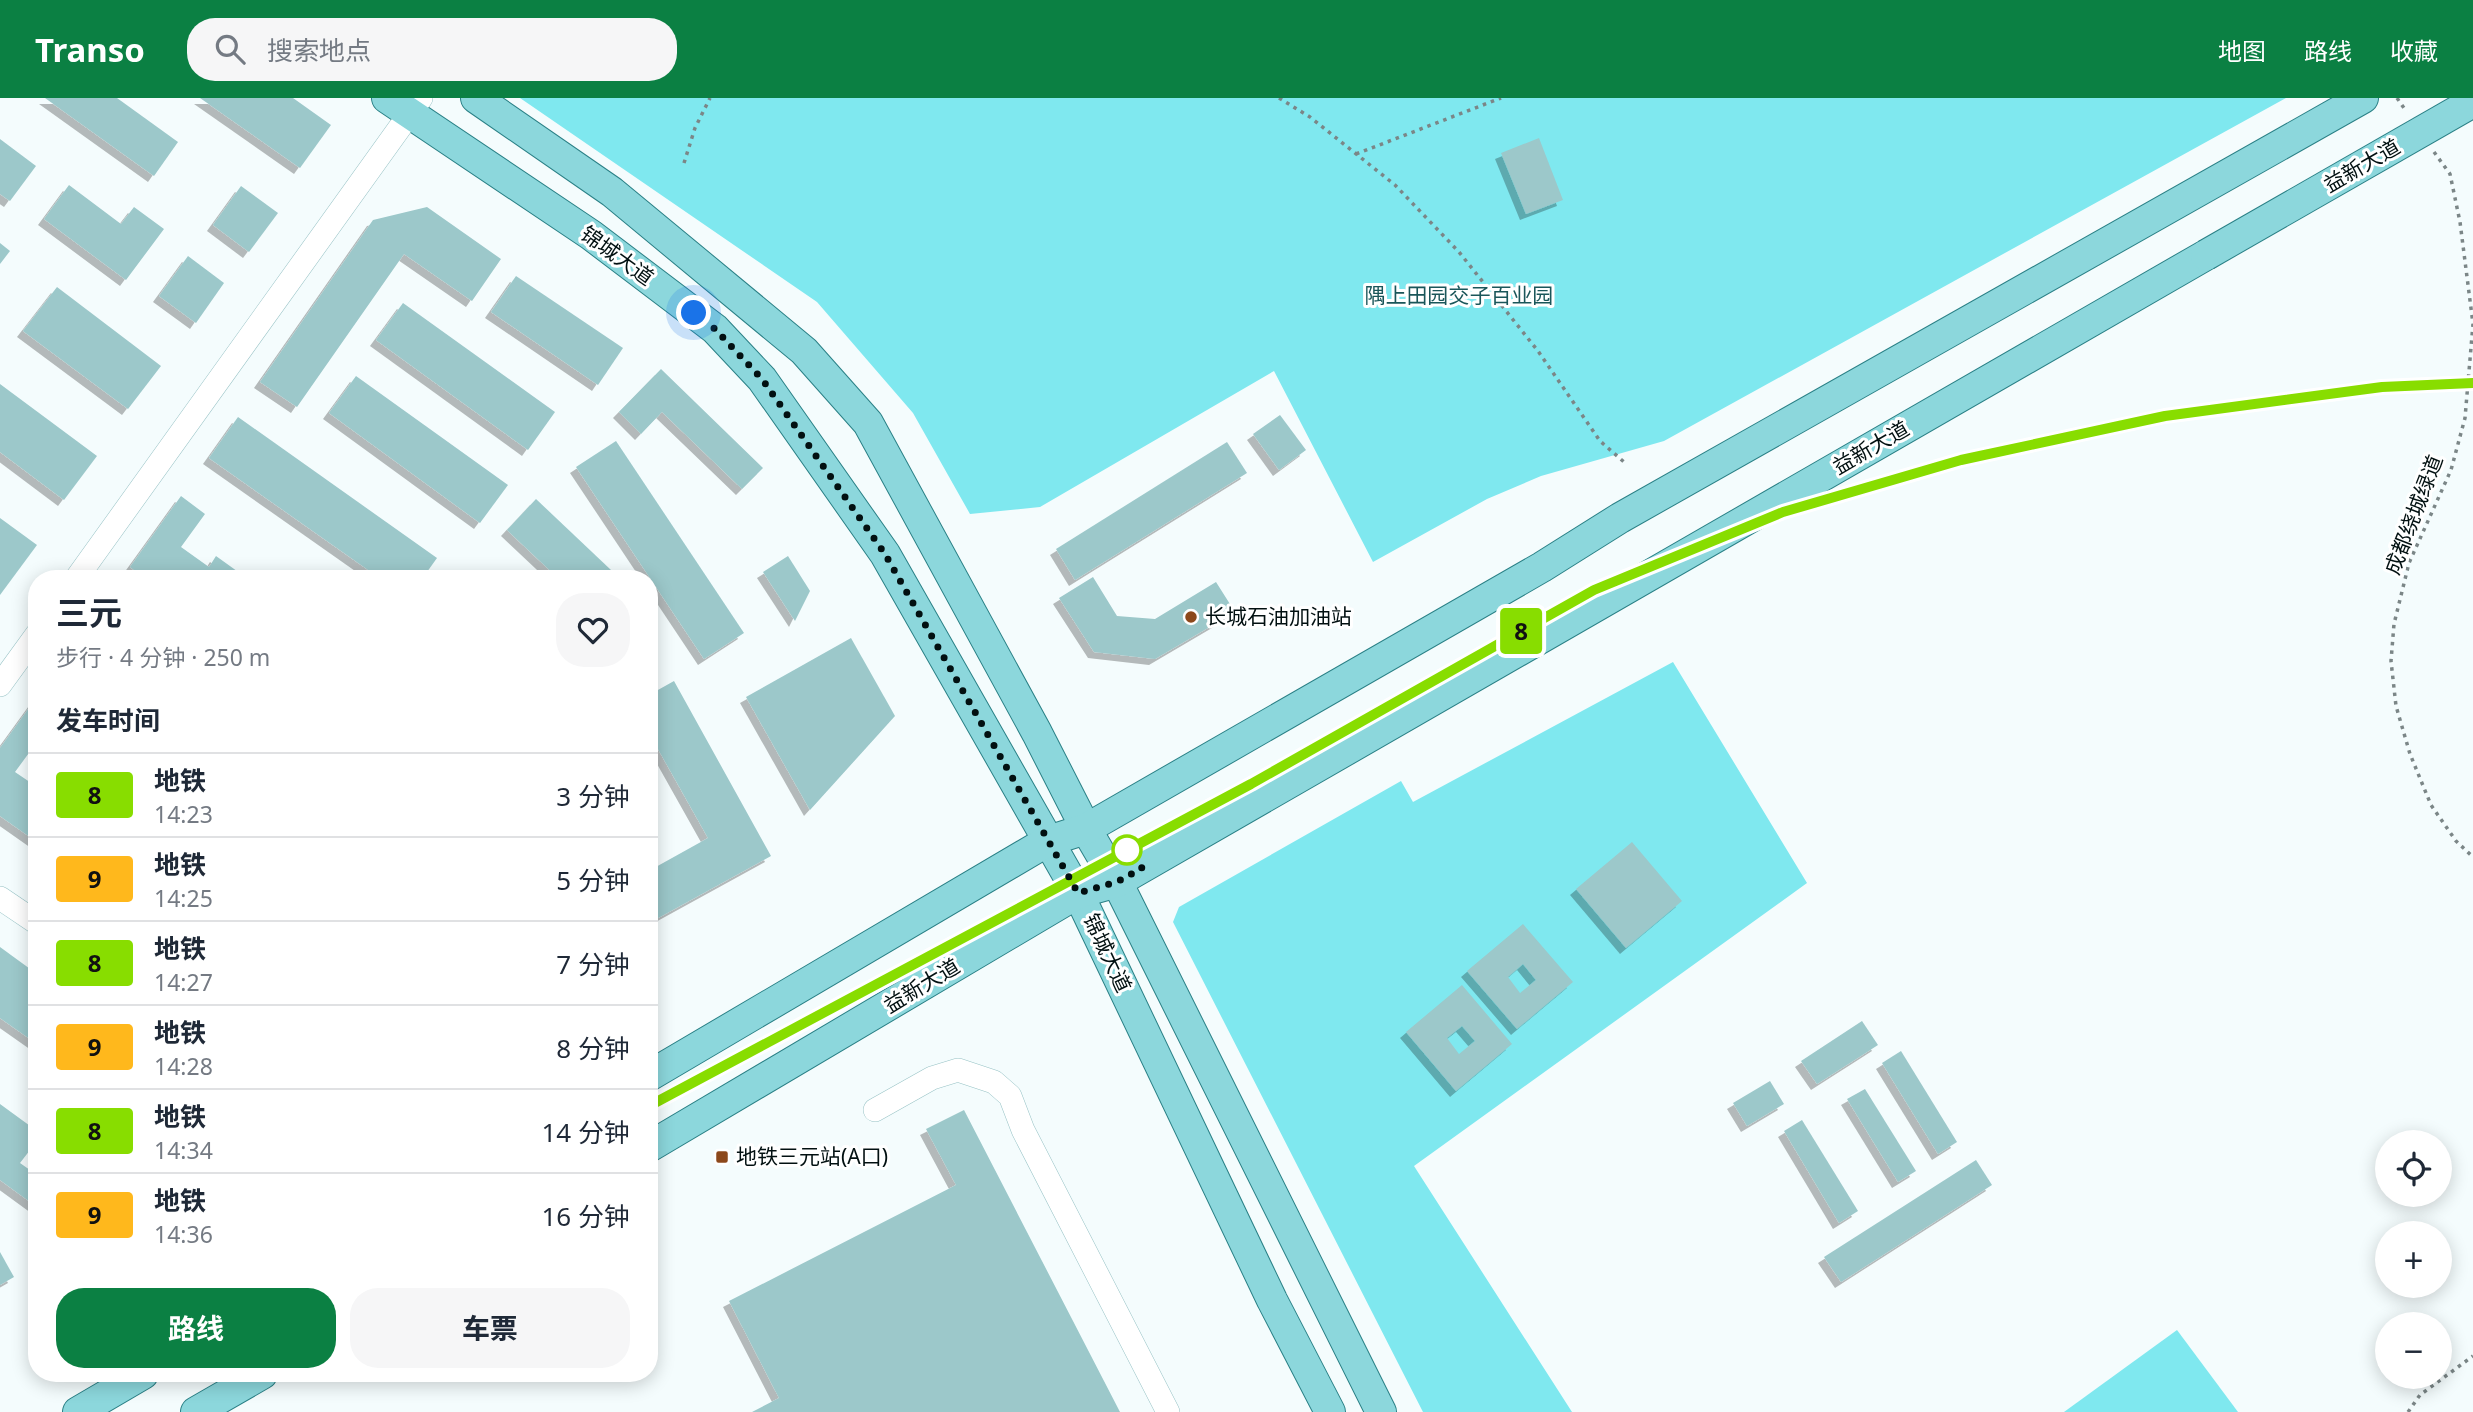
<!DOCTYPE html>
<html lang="zh">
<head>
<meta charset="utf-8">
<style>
  :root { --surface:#fff; --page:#f6f6f7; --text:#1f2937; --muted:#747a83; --line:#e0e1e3; --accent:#0b8043 }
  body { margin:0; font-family:"Noto Sans","Noto Sans SC",sans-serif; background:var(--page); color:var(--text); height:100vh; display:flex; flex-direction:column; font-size:26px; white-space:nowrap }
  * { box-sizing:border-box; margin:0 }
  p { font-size:23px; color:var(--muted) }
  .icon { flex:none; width:38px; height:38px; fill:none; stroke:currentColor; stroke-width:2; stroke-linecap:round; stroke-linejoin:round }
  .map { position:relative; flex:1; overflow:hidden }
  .side { position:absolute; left:28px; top:472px; width:630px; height:812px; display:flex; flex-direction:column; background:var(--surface); border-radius:28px; box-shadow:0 4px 18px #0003 }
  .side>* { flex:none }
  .badge { padding:0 14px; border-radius:5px; font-size:24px; line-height:46px }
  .fabs { position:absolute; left:2375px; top:1032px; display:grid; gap:14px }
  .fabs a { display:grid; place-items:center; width:77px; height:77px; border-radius:50%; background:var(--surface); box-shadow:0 4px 18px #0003; font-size:35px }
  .you { position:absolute; width:35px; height:35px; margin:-18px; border:5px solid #fff; border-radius:50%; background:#1a73e8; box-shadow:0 0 0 10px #1a73e833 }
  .map>.badge { position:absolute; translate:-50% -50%; box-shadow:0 0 0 4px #fff }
  h2 { padding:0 28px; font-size:26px; line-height:63px }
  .round { display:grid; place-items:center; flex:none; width:74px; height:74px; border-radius:28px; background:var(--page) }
  .headline { display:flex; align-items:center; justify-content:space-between; height:119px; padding:0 28px }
  h1 { font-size:33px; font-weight:700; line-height:52px }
  .button { display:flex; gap:14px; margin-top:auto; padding:14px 28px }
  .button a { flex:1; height:80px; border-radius:28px; background:var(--accent); color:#fff; font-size:28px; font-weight:700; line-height:80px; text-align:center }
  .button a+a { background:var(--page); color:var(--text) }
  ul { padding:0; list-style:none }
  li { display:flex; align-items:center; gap:21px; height:84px; padding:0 28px; border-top:2px solid var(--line) }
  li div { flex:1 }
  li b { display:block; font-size:26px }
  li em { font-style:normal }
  li .badge { min-width:77px; font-weight:700; text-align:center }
  header { display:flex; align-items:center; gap:42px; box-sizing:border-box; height:98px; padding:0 35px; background:var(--accent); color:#fff }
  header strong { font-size:33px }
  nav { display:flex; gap:38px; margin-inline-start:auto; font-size:24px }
  .search { width:490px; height:63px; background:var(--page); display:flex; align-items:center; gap:18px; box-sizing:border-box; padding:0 24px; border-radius:28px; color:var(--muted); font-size:26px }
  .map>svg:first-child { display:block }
  .green { fill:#7fe8ef }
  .building { fill:#9cc8ca; fill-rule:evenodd; filter:url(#shadow) }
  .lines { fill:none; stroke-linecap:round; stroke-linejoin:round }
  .minor-casing { stroke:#98c3c6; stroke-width:24 }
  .major-casing { stroke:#2a8086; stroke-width:32 }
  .path { stroke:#7b8687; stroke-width:3.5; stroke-dasharray:3.5 5; stroke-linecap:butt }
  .minor { stroke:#fff; stroke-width:23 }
  .major { stroke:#8cd7dc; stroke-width:30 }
  .major-bridge-casing { stroke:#2a8086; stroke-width:32; stroke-linecap:butt }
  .major-bridge { stroke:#8cd7dc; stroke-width:30 }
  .line-casing { stroke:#fff; stroke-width:16 }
  .line { stroke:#8d0; stroke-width:10 }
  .walk { stroke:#021011; stroke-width:7; stroke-dasharray:0 12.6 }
  .poi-dot { fill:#8c481b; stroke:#fff; stroke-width:2.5 }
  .stop-dot { fill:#fff; stroke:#8d0; stroke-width:3.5 }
  .labels { text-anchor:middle; stroke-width:6; stroke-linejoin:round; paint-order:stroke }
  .street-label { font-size:21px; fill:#021011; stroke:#fff }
  .park-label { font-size:21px; fill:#1a565a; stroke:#fff }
  .poi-label { font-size:21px; fill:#021011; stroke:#fff; text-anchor:start }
</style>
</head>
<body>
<header>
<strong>Transo</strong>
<div class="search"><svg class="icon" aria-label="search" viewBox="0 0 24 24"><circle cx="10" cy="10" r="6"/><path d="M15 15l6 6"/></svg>搜索地点</div>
<nav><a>地图</a><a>路线</a><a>收藏</a></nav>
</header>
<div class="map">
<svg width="2473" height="1314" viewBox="0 0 2473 1314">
  <defs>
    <filter id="shadow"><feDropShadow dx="-6" dy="6" stdDeviation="0" flood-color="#0004"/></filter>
  </defs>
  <rect width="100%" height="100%" fill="#f4fcfd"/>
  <g class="green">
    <polygon points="520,0 2286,0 1664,343 1541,378 1487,401 1373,464 1274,273 1040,409 970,416 913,315 817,204"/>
    <polygon points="1673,564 1807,785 1414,1068 1572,1314 1423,1314 1173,824 1179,809 1401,683 1413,704"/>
    <polygon points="2177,1232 2238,1314 2064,1314"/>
  </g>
  <g class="building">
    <polygon points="45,0 117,0 178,44 154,78"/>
    <polygon points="200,0 293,0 331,27 300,70"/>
    <polygon points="1539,40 1563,102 1526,116 1501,55"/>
    <polygon points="0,41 36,68 10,103 0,96"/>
    <polygon points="69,87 121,126 134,109 164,131 126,182 44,121"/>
    <polygon points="241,88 278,115 249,154 213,127"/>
    <polygon points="427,109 501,161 472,203 404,156 297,309 260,284 373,122"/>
    <polygon points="0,145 10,153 0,166"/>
    <polygon points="188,158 224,185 196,225 159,198"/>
    <polygon points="516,178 623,250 598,287 491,214"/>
    <polygon points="57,189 161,268 128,311 23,233"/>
    <polygon points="403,205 555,314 528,352 376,242"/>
    <polygon points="661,271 763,370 742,391 662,314 641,336 619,314"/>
    <polygon points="356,278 508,387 480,425 329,315"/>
    <polygon points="0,286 97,358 64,402 0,354"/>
    <polygon points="1280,317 1306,352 1279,372 1253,336"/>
    <polygon points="238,319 437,460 422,481 381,481 209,360"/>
    <polygon points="616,343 744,535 704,561 576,369"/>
    <polygon points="1227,344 1247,375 1075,482 1056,451"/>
    <polygon points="181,398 205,416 181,449 209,469 216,458 248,481 146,481 130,469"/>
    <polygon points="536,401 611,472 616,481 559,481 507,432"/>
    <polygon points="0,420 37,447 0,497"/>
    <polygon points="788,458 810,493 795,523 763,474"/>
    <polygon points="1093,479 1117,518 1155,521 1216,484 1235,514 1155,561 1094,554 1059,500"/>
    <polygon points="851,540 895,618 810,712 746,599"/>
    <polygon points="674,583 771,758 649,825 649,761 654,770 708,740 649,635 649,597"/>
    <polygon points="37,599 37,644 15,674 37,689 37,744 0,718 0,650"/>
    <polygon points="1632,744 1682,803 1626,850 1576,791"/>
    <path d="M 1523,826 L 1573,884 L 1517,931 L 1467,873 ZM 1523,866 L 1536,882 L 1520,895 L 1508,879 Z"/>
    <polygon points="0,849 37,876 37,946 0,920"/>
    <path d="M 1462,887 L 1512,946 L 1456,993 L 1406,934 ZM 1462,928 L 1475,943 L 1459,956 L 1447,940 Z"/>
    <polygon points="1862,923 1878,947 1817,986 1801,963"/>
    <polygon points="1901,953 1957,1044 1938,1056 1882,965"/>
    <polygon points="1770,983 1784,1006 1747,1028 1733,1005"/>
    <polygon points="1865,991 1916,1073 1898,1084 1847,1001"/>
    <polygon points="0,1006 37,1033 37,1043 20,1065 37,1077 37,1109 0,1082"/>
    <polygon points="964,1012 1120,1314 752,1314 779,1300 729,1203 956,1087 926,1031"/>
    <polygon points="1802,1022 1858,1113 1839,1125 1784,1033"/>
    <polygon points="1976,1062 1992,1087 1841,1184 1824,1159"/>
    <polygon points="0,1154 14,1179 0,1187"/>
  </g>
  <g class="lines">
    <defs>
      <g id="minor">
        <polyline points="76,481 421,0"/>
        <polyline points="0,587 37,536"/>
        <polyline points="0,800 37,825"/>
        <polyline points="875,1012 932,980 958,972 994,984 1010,998 1023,1032 1168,1314"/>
      </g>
      <g id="major">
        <polyline points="387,0 591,137 715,231 762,281 885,456 1078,795 1272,1202 1330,1314"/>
        <polyline points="476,0 612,94 804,253 868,325 1037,635 1086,731 1117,784 1381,1314"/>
        <polyline points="649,978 1048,743 1086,731 1542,469 1620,420 2363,0"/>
        <polyline points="649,1049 1078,795 1117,784 2206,157"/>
        <polyline points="78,1314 143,1276"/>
        <polyline points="196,1314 262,1276"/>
      </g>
    </defs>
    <use href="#minor" class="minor-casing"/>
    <use href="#major" class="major-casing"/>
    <g class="path">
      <polyline points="1279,0 1310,19 1395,87 1459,154 1538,253 1600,343 1624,364"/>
      <polyline points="2397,0 2406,13"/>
      <polyline points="2434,54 2450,76 2460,124 2473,226 2465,320 2451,372 2409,465 2394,526 2391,563 2396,608 2410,656 2431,707 2456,743 2473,759"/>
      <polyline points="1356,56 1501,0"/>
      <polyline points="684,65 695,30 710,0"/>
      <polyline points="2408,1314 2420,1297 2473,1258"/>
    </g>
    <use href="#minor" class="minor"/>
    <use href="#major" class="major"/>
    <defs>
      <polyline id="major-bridge" points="2206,157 2473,4"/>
    </defs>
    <use href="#major-bridge" class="major-bridge-casing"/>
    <use href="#major-bridge" class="major-bridge"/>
  </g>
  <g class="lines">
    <defs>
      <polyline id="line" points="649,1008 1251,686 1594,492 1783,414 1961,362 2165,318 2382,289 2473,285"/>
    </defs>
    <use href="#line" class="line-casing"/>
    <use href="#line" class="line"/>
    <polyline class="walk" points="694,215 715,231 762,281 885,456 1078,795 1117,784 1142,770 1127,752"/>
  </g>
  <g class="poi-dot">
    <circle cx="1191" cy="519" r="7"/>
    <rect x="715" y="1052" width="14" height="14" rx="3.5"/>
  </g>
  <circle class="stop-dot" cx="1127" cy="752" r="14"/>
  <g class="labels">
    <g class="street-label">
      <text transform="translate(2362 68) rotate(-30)" y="7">益新大道</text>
      <text transform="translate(617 158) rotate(36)" y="7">锦城大道</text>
      <text transform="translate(1871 350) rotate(-30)" y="7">益新大道</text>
      <text transform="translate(2414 417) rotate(-69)" y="7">成都绕城绿道</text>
      <text transform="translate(1107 855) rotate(65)" y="7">锦城大道</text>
      <text transform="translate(922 888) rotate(-31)" y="7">益新大道</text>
    </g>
    <g class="park-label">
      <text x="1459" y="205">隅上田园交子百业园</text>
    </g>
    <g class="poi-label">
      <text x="1205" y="526">长城石油加油站</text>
      <text x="736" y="1066">地铁三元站(A口)</text>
    </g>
  </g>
</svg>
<div class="fabs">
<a><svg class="icon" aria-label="locate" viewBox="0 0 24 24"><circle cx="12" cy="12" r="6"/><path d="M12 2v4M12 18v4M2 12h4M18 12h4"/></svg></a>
<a>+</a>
<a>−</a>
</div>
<div class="you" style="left:694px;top:215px"></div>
<b class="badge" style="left:1521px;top:533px;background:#8d0;color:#111">8</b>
<section class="side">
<div class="headline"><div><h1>三元</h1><p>步行 · 4 分钟 · 250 m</p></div><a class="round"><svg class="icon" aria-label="heart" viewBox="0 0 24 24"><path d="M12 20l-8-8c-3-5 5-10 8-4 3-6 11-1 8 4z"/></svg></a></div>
<h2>发车时间</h2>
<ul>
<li><span class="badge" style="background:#8d0;color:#111">8</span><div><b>地铁</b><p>14:23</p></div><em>3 分钟</em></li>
<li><span class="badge" style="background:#ffb81c;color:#111">9</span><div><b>地铁</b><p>14:25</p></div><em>5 分钟</em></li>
<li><span class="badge" style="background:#8d0;color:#111">8</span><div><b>地铁</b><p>14:27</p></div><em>7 分钟</em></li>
<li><span class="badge" style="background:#ffb81c;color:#111">9</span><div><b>地铁</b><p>14:28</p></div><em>8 分钟</em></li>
<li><span class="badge" style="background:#8d0;color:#111">8</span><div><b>地铁</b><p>14:34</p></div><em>14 分钟</em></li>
<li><span class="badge" style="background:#ffb81c;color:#111">9</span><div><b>地铁</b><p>14:36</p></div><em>16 分钟</em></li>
</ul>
<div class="button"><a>路线</a><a>车票</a></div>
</section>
</div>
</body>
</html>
